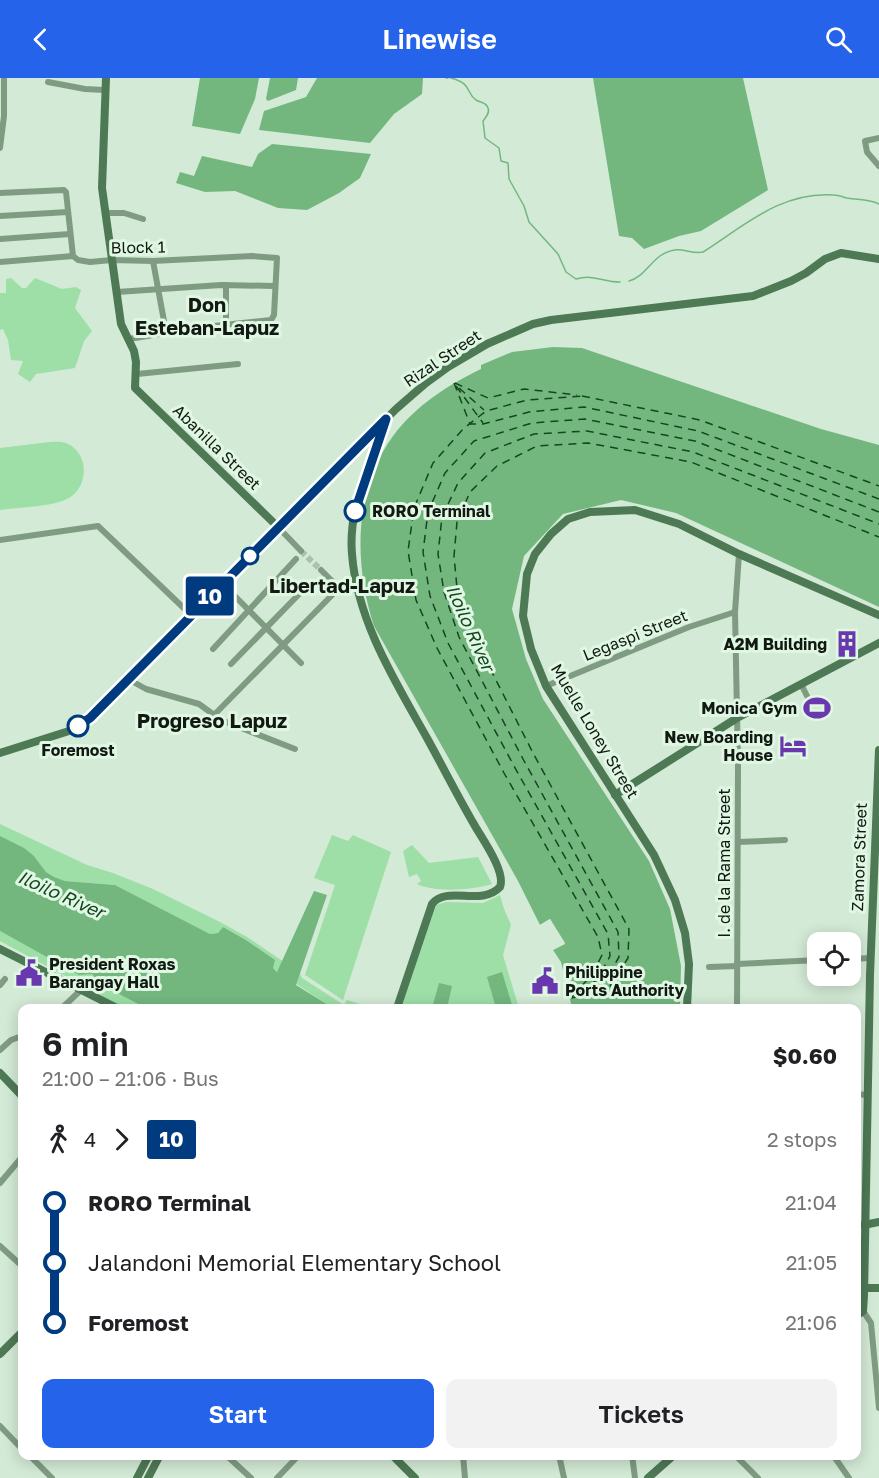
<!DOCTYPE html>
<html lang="en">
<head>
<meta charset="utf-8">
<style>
  :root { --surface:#fff; --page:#f2f2f2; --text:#202124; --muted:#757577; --accent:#2563eb }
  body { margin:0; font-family:"Golos Text",sans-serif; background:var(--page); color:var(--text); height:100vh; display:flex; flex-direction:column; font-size:22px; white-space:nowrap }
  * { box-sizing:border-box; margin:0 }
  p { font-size:20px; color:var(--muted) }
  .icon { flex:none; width:33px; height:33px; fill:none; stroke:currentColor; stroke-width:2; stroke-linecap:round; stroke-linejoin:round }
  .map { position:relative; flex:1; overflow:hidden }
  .side { position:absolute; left:18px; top:926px; width:843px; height:456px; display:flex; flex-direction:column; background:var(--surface); border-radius:12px; box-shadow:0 3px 15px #0003 }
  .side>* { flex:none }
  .badge { padding:0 12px; border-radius:4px; font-size:21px; line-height:39px }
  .buttons { position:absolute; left:807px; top:854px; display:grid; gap:12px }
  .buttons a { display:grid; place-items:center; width:54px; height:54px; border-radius:12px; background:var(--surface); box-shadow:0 3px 15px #0003; font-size:30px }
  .map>.badge { position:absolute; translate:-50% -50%; box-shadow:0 0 0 3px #fff }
  .legs { display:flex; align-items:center; gap:9px; height:66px; padding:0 24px; font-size:20px }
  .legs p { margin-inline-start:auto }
  .headline { display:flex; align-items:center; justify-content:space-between; height:102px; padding:0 24px }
  h1 { font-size:33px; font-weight:600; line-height:45px }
  .primary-button { display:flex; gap:12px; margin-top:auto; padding:12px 24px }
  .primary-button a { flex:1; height:69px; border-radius:12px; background:var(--accent); color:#fff; font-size:24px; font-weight:600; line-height:69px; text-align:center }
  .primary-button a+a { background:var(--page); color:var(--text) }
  ul { padding:0 24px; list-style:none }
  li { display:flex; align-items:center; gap:21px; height:60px; font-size:22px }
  li i { display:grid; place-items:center; width:9px; height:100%; margin:0 8px; background:currentColor }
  li i::after { content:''; width:15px; height:15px; margin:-8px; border:4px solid; border-radius:50%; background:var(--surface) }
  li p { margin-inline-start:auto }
  li:first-child i { background:linear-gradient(#0000 50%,currentColor 0) }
  li:last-child i { background:linear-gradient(currentColor 50%,#0000 0) }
  header { display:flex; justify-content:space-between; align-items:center; height:78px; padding:0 24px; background:var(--accent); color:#fff; font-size:27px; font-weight:600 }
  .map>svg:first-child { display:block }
  .green { fill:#9ddfa7 }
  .water { fill:#73b77f }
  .pier { fill:#d3ead6 }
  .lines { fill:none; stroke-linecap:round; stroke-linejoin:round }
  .stream { stroke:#73b77f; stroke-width:1.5 }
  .ferry { stroke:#144620; stroke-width:1.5; stroke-dasharray:8 6; stroke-linecap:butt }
  .street-tunnel { stroke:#acc0af; stroke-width:6; stroke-dasharray:6 3; stroke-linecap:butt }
  .street { stroke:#7f9c83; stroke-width:6 }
  .secondary { stroke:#4e7955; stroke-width:8 }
  .line-1-casing { stroke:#fff; stroke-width:14 }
  .line-1 { stroke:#003b80; stroke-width:9 }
  .stop-1-dot { fill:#fff; stroke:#003b80; stroke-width:3 }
  .labels { text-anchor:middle; stroke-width:6; stroke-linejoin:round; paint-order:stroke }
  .street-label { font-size:16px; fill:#111912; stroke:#e0f8e3 }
  .stop-label { font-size:16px; font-weight:bold; fill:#111912; stroke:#e0f8e3; text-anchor:start }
  .poi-label { font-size:16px; font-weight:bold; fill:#111912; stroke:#e0f8e3; text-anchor:end }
  .water-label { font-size:18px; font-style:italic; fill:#144620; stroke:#e0f8e3 }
  .quarter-label { font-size:20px; font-weight:bold; fill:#111912; stroke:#e0f8e3 }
</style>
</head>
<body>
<header><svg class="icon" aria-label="back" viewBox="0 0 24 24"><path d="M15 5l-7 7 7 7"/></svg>Linewise<svg class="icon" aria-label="search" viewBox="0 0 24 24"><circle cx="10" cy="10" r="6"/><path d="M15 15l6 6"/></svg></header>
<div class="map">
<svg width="879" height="1400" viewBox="0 0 879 1400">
  <rect width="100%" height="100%" fill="#d3ead6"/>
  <g class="green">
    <polygon points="11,200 22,210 26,210 35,200 62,211 76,209 81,212 75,230 92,253 84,263 75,290 36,296 30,304 18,296 23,283 11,282 8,262 3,251 0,252 0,215 6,215 6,201"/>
    <path d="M 50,364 C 56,364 62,363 68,366 C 89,376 89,408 69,420 C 53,429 19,429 0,432 L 0,370 Z"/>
    <polygon points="0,746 87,787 113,795 153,811 220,844 247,859 299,894 302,900 344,927 347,922 373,930 333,930 272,890 274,882 246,862 223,849 218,855 210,856 115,807 65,803 53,799 46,794 34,778 0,774"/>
    <polygon points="332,757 348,763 353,757 391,774 343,922 305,897 335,807 314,800"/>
    <path d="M 412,767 L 429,785 L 478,779 L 492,806 C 473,812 435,815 417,806 L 421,803 L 417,796 L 409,799 L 403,773 Z"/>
    <polygon points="500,817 504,831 511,847 503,877 519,930 401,930 436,827 446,824 483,825"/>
    <polygon points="0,853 79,897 92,896 99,902 148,930 124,930 0,863"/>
  </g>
  <g class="water">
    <polygon points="200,0 259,0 255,21 240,56 192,48"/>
    <polygon points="270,0 298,0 296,12 268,23 266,21"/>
    <polygon points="317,0 423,0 422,16 394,36 370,65 259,52 264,33 306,19"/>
    <polygon points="593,0 743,0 768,112 701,153 679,158 644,171 632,160 619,158"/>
    <polygon points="272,66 371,76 360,100 339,115 307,132 278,130 235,113 205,114 176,105 180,94 194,98 202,78 252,89 258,76"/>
    <path d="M 553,269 L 582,270 L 821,351 L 879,367 L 879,529 L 676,435 L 621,422 L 563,436 L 524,478 L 512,531 L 526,581 L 543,621 L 649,783 L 670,831 L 681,888 L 680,930 L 572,930 L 561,884 L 553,872 L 565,865 L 550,841 L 540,847 L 518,803 L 374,548 C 354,486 353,413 393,358 C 415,328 448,307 481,291 L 481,287 L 512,274 Z"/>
    <polygon points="0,758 24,770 34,778 46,794 54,799 65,803 115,807 210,856 218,855 223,849 246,862 275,882 273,890 277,894 314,813 327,817 296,907 333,930 146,930 100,906 92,896 79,897 0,853"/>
    <polygon points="502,894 513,930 496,930 487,899"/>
    <polygon points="439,905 452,908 447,930 432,930"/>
  </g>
  <polygon class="pier" points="550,841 565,866 553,872 552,869 561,864 549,845 541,850 540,847"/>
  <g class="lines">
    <g class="stream">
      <polyline points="446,0 448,0"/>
      <path d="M 451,0 C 473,6 465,14 476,22 C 481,25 486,24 488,30 C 490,35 486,39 483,43 L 485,60 L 499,70 L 501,83 L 508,85 L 509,101 L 524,128 L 529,144 L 558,176 L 566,194 L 576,201 C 594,196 602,204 620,204"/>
      <path d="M 629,203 C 642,200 649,186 660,178 C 678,165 689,177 703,174 C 744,148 781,113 834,117 C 838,117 843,119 847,120 C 859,122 868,121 879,126"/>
    </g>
    <g class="ferry">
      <polyline points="454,305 470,346 483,346 529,334 584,329 698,353 879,421"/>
      <polyline points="455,305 488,320 524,311 577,317"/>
      <polyline points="456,308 483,345"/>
      <polyline points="459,310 484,332"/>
      <polyline points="582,318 700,342 879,408"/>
      <polyline points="573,917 592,897 602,877 598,859 504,695 437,570 416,522 408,473 414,430 433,385 463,351 486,333 527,322 583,318"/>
      <polyline points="575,918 602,908 619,879 618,854 523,681 459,559 444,514 438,476 442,439 458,405 485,375 534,356 587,353 693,374 879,446"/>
      <polyline points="570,920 597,902 610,878 608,856 514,688 448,565 430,518 423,474 428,434 445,395 474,363 532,345 585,341 695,363 879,434"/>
      <polyline points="571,920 607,913 628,880 629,851 533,675 471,553 457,510 454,478 457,444 470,414 497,388 537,368 588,365 691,384 879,459"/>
    </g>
    <polyline class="street-tunnel" points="301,473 321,492"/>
    <g class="street">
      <polyline points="48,4 85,11 104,12"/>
      <polyline points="879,60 865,63 867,74 879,88"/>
      <polyline points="0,70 4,38 4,0"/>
      <polyline points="0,115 64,112 66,114 73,178"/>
      <polyline points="105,135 124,135 143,141"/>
      <polyline points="0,138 68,134"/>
      <polyline points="0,161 70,156"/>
      <polyline points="153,183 166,254"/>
      <polyline points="0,184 73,178 78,182 90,184 112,182 153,183 252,178 277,180 274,237 271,242 195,250 129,261"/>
      <polyline points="117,214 221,207 274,208"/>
      <polyline points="226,247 226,207"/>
      <polyline points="137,296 238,286"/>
      <polyline points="278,449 301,473"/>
      <polyline points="0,462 98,448 191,537"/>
      <polyline points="223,506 301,585"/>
      <polyline points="213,571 296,481"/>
      <polyline points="231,586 304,511"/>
      <polyline points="128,601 146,611 199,626 221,642 295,671"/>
      <polyline points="801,606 807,618"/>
      <polyline points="546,608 689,549 735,534"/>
      <polyline points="214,637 339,510 321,492"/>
      <polyline points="738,764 785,762"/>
      <polyline points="850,881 871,880"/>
      <polyline points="737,886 818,882"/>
      <polyline points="709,889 737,888"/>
      <polyline points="0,907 5,901"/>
      <polyline points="62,930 81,912"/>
      <polyline points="737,930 738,686 735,534 739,476"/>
      <polyline points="0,972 11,962 22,958"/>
      <polyline points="856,1016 867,1017"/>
      <polyline points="0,1105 22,1079"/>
      <polyline points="0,1168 22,1188"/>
      <polyline points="863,1233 871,1245 879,1330"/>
      <polyline points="0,1348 22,1371"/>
      <polyline points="29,1377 52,1400"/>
      <polyline points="226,1377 251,1400"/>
      <polyline points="463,1377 465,1400"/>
      <polyline points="559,1377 564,1400"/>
      <polyline points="632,1377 635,1400"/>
      <polyline points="735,1377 758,1400"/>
      <polyline points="833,1377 849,1400"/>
      <polyline points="277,1400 299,1377"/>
    </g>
    <g class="secondary">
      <polyline points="106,0 102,110 121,246 134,273 136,284 135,310 278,449"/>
      <path d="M 384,344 C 369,386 348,431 352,476 C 357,543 395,603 427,660 C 443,689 458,719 475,748 C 483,762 506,794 500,809 C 481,829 447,807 432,826 L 397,930"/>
      <polyline points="0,675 69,653 90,640 396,331 426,305 448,289 487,266 533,246 551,242 753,218 791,203 806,195 825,181 841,175 879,181"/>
      <polyline points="615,717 737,640 879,565"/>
      <polyline points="0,871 117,930"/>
      <polyline points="687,930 689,886 685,855 675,822 654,777 546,608 531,571 523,538 527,496 535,476 551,456 568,441 590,434 635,432 679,446 739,476 879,537"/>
      <polyline points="0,995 22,1018"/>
      <polyline points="864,1147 879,1144"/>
      <polyline points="856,1210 879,1210"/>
      <polyline points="856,1238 863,1233 864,1218 870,897 879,672"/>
      <polyline points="0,1276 22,1254"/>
      <polyline points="392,1377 415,1400"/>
      <polyline points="137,1400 149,1377"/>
      <polyline points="148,1400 160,1377"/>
      <polyline points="648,1400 674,1377"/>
    </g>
  </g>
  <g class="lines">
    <defs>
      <polyline id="line-1" points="78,648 90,640 386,341 355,433"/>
    </defs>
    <use href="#line-1" class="line-1-casing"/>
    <use href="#line-1" class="line-1"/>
  </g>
  <defs>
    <symbol id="building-bare" viewBox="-9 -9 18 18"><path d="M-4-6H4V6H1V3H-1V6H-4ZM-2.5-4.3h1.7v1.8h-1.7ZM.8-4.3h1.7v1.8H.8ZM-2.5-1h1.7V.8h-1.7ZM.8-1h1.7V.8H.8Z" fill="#6937ae" stroke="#e0f8e3" stroke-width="2.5" paint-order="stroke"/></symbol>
    <symbol id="stadium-bare" viewBox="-9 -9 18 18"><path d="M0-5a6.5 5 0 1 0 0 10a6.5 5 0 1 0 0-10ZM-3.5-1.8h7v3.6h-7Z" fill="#6937ae" stroke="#e0f8e3" stroke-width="2.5" paint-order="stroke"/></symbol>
    <symbol id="hotel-bare" viewBox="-9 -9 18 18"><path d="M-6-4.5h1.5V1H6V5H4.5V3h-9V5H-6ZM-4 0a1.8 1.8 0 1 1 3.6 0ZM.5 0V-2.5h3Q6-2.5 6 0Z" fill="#6937ae" stroke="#e0f8e3" stroke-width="2.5" paint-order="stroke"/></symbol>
    <symbol id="civic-bare" viewBox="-9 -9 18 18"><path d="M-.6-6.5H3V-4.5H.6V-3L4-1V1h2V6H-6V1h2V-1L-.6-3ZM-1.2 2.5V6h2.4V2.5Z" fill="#6937ae" stroke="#e0f8e3" stroke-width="2.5" paint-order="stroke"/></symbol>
  </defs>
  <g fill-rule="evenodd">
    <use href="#building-bare" x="828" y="547" width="38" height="38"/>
    <use href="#stadium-bare" x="798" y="611" width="38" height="38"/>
    <use href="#hotel-bare" x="774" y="649" width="38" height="38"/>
    <use href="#civic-bare" x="10" y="876" width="38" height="38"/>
    <use href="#civic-bare" x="526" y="884" width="38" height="38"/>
  </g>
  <g class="stop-1-dot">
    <circle cx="355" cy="433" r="10"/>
    <circle cx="250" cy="478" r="8"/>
    <circle cx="78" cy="648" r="10"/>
  </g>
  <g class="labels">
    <g class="street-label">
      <text transform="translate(138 169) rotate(-1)" y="6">Block 1</text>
      <text transform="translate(442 280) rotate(-34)" y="6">Rizal Street</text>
      <text transform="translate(217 369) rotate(44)" y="6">Abanilla Street</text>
      <text transform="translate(635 557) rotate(-22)" y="6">Legaspi Street</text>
      <text transform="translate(595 653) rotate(59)" y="6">Muelle Loney Street</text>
      <text transform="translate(859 779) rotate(-88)" y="6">Zamora Street</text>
      <text transform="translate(724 785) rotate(-90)" y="6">I. de la Rama Street</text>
    </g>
    <g class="stop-label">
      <text x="372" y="439">RORO Terminal</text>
      <text x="78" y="678" text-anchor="middle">Foremost</text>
    </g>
    <g class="poi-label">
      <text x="827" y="572">A2M Building</text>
      <text x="797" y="636">Monica Gym</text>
      <text x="773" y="665">New Boarding<tspan x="773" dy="18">House</tspan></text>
      <text x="49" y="892" text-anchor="start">President Roxas<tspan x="49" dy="18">Barangay Hall</tspan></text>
      <text x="565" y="900" text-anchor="start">Philippine<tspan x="565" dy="18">Ports Authority</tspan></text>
    </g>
    <g class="water-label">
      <text transform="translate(470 550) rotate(66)" y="6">Iloilo River</text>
      <text transform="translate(61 817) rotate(24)" y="6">Iloilo River</text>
    </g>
    <g class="quarter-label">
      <text x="207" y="234">Don<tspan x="207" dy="23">Esteban-Lapuz</tspan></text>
      <text x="342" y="515">Libertad-Lapuz</text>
      <text x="212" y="650">Progreso Lapuz</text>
    </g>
  </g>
</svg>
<div class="buttons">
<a><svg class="icon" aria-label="locate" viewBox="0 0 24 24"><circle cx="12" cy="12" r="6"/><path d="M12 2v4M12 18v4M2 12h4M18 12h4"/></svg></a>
</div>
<b class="badge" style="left:210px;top:518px;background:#003b80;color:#fff">10</b>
<section class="side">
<div class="headline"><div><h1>6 min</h1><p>21:00 – 21:06 · Bus</p></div><b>$0.60</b></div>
<div class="legs"><svg class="icon" aria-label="walk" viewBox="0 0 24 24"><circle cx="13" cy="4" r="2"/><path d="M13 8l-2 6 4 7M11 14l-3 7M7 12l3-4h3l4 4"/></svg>4<svg class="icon" aria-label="forward" viewBox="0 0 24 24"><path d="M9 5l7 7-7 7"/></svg><b class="badge" style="background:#003b80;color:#fff">10</b><p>2 stops</p></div>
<ul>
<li><i style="color:#003b80"></i><b>RORO Terminal</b><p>21:04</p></li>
<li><i style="color:#003b80"></i><span>Jalandoni Memorial Elementary School</span><p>21:05</p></li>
<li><i style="color:#003b80"></i><b>Foremost</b><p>21:06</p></li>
</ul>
<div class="primary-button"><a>Start</a><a>Tickets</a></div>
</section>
</div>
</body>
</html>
